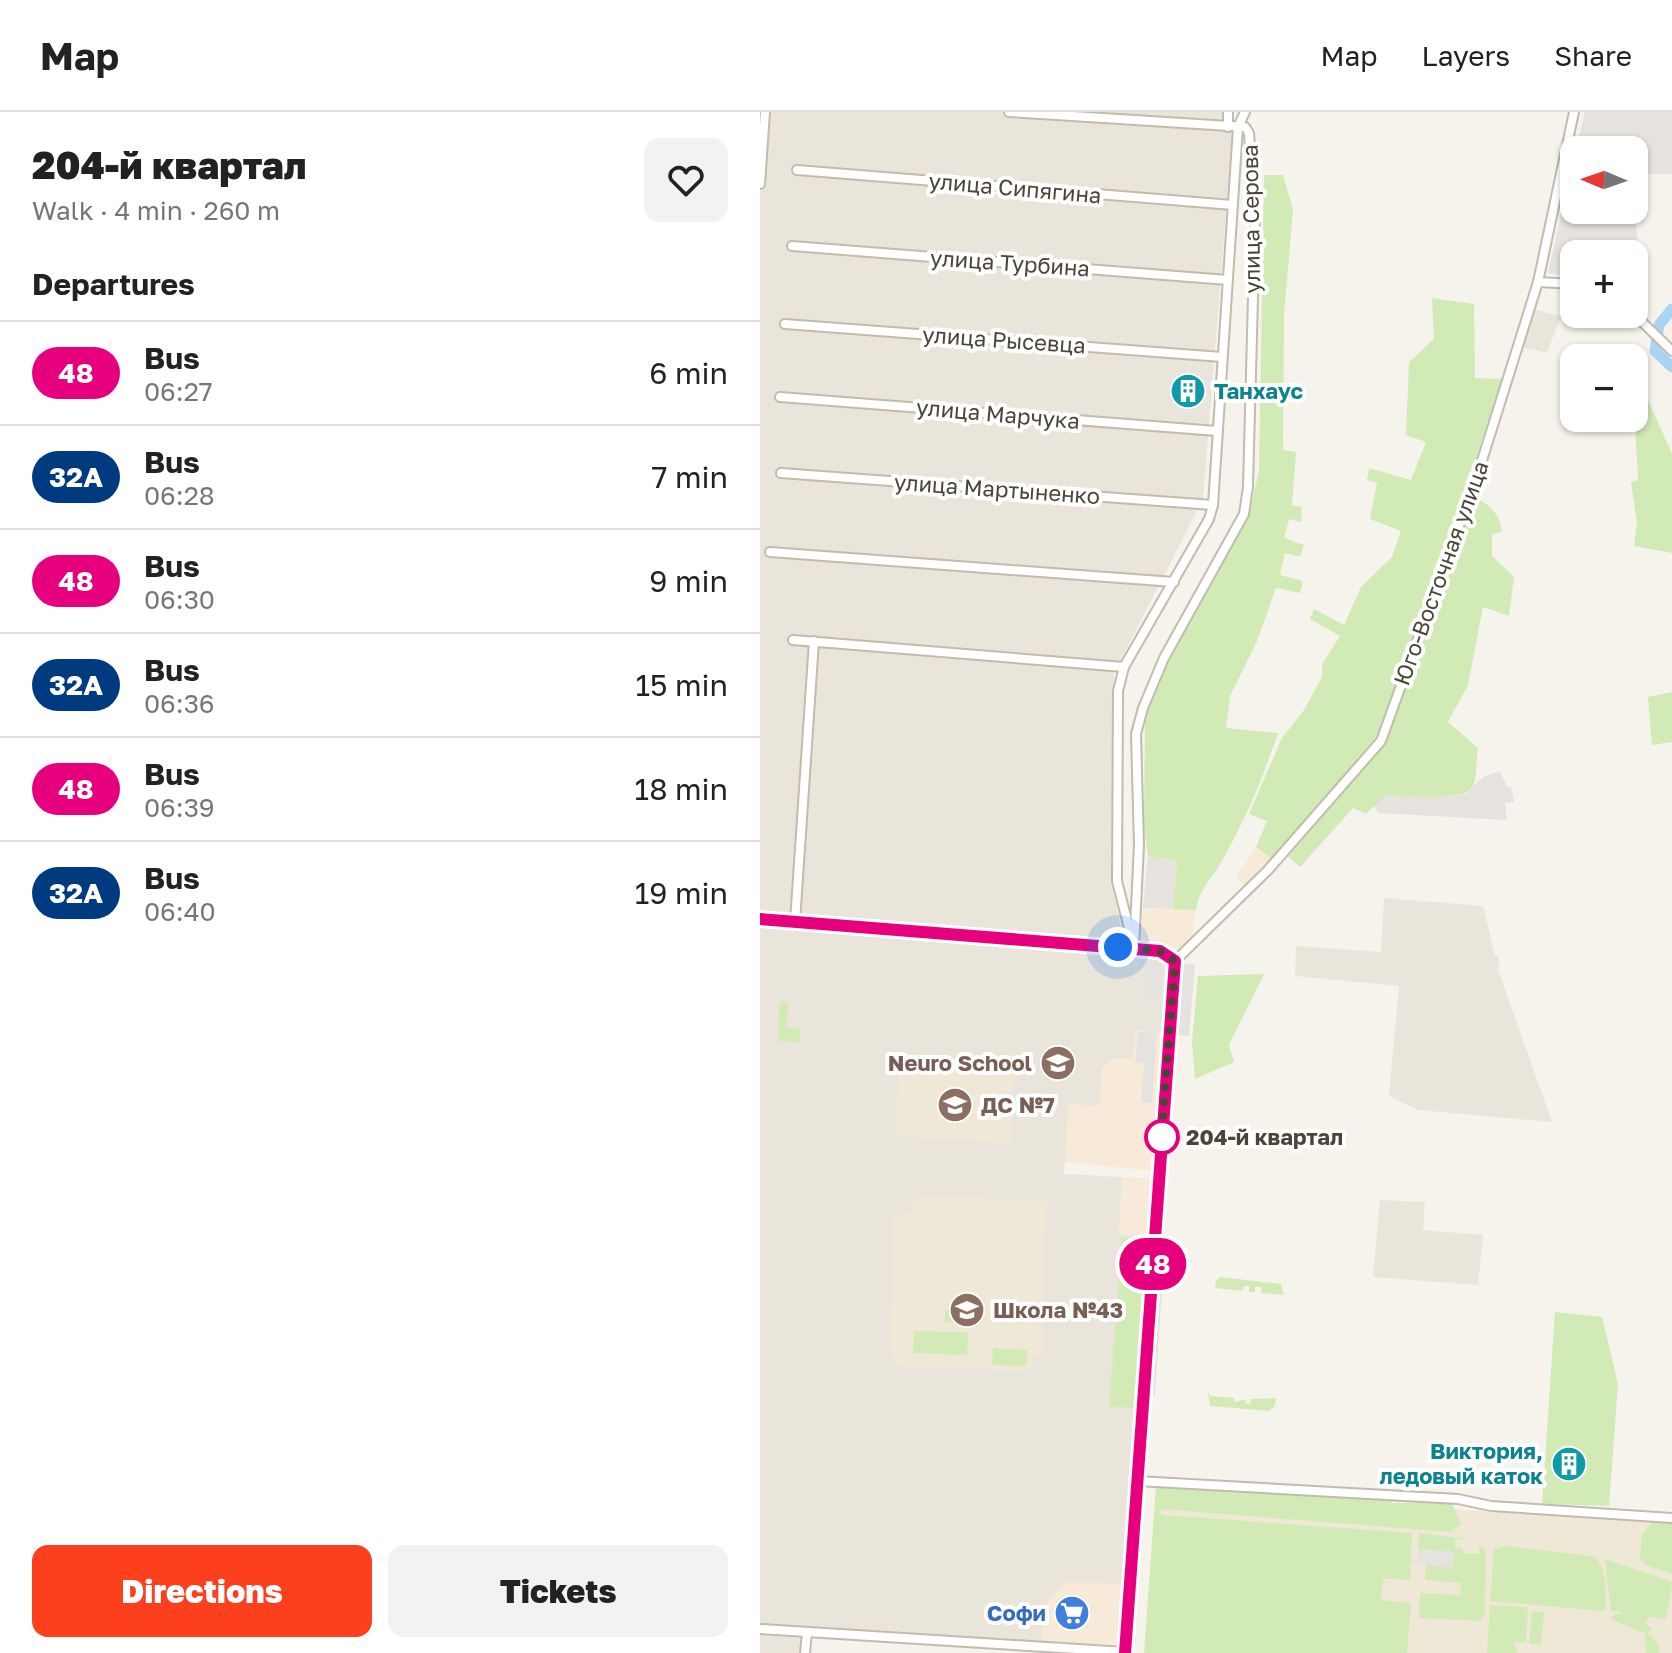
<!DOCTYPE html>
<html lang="en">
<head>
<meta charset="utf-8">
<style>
  :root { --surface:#fff; --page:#f2f2f2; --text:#222; --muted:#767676; --line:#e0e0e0; --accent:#fc3f1d }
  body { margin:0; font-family:"Golos Text",sans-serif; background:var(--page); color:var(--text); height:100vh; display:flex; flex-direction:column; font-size:30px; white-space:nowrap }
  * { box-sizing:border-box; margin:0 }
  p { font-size:26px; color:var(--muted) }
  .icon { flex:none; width:44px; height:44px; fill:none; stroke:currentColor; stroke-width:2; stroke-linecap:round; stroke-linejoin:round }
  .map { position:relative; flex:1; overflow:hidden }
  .sheet { display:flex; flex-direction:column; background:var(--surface); width:760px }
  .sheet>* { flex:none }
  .badge { padding:0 16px; border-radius:26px; font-size:28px; line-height:52px }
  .needle { width:52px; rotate:272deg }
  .fabs { position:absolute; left:800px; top:24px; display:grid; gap:16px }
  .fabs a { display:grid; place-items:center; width:88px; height:88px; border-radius:16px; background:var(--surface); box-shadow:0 2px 6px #0004; font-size:40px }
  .you { position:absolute; width:40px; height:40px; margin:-20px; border:6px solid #fff; border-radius:50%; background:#1a73e8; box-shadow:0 0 0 12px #1a73e833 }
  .map>.badge { position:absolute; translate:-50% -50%; box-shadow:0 0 0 4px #fff }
  h2 { padding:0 32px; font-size:30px; line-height:72px }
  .round { display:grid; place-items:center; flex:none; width:84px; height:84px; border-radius:16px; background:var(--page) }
  .head { display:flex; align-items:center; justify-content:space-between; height:136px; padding:0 32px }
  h1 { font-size:38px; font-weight:800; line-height:60px }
  .button { display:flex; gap:16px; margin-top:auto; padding:16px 32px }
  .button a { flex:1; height:92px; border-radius:16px; background:var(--accent); color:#fff; font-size:32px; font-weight:800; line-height:92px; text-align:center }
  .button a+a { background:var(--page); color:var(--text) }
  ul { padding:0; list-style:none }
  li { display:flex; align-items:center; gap:24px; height:104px; padding:0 32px; border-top:2px solid var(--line) }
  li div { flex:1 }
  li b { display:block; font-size:30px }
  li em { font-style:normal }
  li .badge { min-width:88px; font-weight:700; text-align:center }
  header { display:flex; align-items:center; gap:48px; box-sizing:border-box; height:112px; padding:0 40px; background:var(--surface); border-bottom:2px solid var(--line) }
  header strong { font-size:38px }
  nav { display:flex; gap:44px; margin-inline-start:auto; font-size:28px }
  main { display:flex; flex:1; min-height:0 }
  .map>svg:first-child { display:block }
  .residential { fill:#eae5da }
  .commercial { fill:#f7ead8 }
  .industrial { fill:#e6e2dd }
  .education { fill:#efe8d6 }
  .green { fill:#d2eab5 }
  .parking { fill:#e5e3e0 }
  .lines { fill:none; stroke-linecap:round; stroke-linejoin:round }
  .river { stroke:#a9d4f2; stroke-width:11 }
  .minor-casing { stroke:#c2bbae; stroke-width:12 }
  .minor { stroke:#fff; stroke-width:8 }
  .line-casing { stroke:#fff; stroke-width:18 }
  .line { stroke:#e6007e; stroke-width:12 }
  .walk { stroke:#4b4439; stroke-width:8; stroke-dasharray:0 14.4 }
  .stop-dot { fill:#fff; stroke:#e6007e; stroke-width:4 }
  .labels { text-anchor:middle; stroke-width:8; stroke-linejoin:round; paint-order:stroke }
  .street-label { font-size:22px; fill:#4b4439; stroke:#fff }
  .culture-label { font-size:22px; font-weight:bold; fill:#0d838f; stroke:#fff; text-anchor:start }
  .education-label { font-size:22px; font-weight:bold; fill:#785e54; stroke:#fff; text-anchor:start }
  .stop-label { font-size:22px; font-weight:bold; fill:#4b4439; stroke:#fff; text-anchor:start }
  .shop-label { font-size:22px; font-weight:bold; fill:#366cbe; stroke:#fff; text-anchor:end }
</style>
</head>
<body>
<header>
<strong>Map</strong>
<nav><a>Map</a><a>Layers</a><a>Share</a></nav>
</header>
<main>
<section class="sheet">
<div class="head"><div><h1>204-й квартал</h1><p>Walk · 4 min · 260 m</p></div><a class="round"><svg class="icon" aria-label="heart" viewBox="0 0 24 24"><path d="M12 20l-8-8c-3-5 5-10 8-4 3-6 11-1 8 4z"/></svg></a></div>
<h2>Departures</h2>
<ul>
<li><span class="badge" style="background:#e6007e;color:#fff">48</span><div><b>Bus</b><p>06:27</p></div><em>6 min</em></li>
<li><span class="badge" style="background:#003b80;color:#fff">32A</span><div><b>Bus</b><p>06:28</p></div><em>7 min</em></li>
<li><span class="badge" style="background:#e6007e;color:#fff">48</span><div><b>Bus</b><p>06:30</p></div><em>9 min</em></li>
<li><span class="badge" style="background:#003b80;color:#fff">32A</span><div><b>Bus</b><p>06:36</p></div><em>15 min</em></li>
<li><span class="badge" style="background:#e6007e;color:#fff">48</span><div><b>Bus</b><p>06:39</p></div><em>18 min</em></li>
<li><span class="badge" style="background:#003b80;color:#fff">32A</span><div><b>Bus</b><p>06:40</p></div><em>19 min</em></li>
</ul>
<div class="button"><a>Directions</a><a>Tickets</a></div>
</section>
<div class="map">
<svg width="912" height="1541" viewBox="0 0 912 1541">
  <rect width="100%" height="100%" fill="#f6f3ec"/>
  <g class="residential">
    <polygon points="0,0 474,0 443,387 354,561 352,771 364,831 0,802"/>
    <polygon points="775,198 801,204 787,241 762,235"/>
    <polygon points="624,786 723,794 735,844 738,844 740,854 737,855 792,1010 658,998 629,984 639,874 535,864 536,834 621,840"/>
    <polygon points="0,815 376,841 397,845 406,852 402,921 376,919 373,948 339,994 309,993 304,1062 362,1065 359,1122 389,1123 363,1472 305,1472 283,1494 282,1531 0,1514"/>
    <polygon points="620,1088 665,1090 663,1118 723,1123 718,1173 613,1165"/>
    <polygon points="0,1523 40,1526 40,1541 0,1541"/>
  </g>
  <g class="commercial">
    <polygon points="496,735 513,748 488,776 476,765"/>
    <polygon points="383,796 436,798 430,834 423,837 380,832"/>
    <polygon points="376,918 402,921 394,1059 305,1050 309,992 339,994 342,957 354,946 373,947"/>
    <polygon points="362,1065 393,1067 389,1123 359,1122"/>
    <polygon points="305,1471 363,1472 358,1536 282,1531 283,1494"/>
  </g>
  <g class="industrial">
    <polygon points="825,0 912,0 912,62 874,62 874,38 816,38"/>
    <polygon points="814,44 814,98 874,98 874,83 880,170 874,170 874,142 814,142 814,166 788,161"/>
    <polygon points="740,659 747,675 751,674 754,690 745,691 747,708 619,701 614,694 626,683 689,685 707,681 723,665"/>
    <polygon points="388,744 417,749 413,797 383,796"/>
  </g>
  <g class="education">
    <polygon points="140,948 246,954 254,963 249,1031 136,1023"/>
    <polygon points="156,1085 286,1089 281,1244 272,1244 272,1258 138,1254 130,1239 133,1106 151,1100"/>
    <polygon points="401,1379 912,1411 912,1541 393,1541"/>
  </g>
  <g class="green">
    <path d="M 504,63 L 523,63 L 533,98 L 524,203 L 523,338 L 536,340 L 532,393 L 542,395 L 541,410 L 529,407 L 524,426 L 544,433 L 540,445 L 525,441 L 520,463 L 543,469 L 540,481 L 516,476 L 497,529 L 470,584 L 466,616 L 518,621 C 503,666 483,713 459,754 C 448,772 440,776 436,798 L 413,797 L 417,749 L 388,744 L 384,715 L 385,604 L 406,553 L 490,399 L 499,359 Z"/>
    <polygon points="672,186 714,192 715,266 742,267 675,470 616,625 513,748 496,735 507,709 489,702 522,626 544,598 562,565 562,552 580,524 550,507 554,497 584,513 601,475 632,445 641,419 610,407 617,371 607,368 609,356 651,368 666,330 646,323 649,250 674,227"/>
    <polygon points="888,288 912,342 912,441 874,434 877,410 871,370 878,368 874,292"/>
    <path d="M 715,385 C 730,393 740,402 742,420 L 732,422 L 732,444 L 754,465 L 749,504 L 723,495 L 708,573 L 688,610 L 718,636 C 716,646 717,666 713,674 C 704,691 644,684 626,683 L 606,702 L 593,696 L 540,755 L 528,745 L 624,630 Z"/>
    <polygon points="912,580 912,630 892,633 888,585"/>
    <polygon points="504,862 469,933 474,950 435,967 432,930 438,864"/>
    <polygon points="20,889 28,890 27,916 40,917 40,930 18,929"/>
    <polygon points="362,1126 385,1128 373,1296 349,1294"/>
    <polygon points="461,1165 521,1172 524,1183 501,1181 501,1175 495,1175 495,1180 489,1180 489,1174 484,1174 483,1179 455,1176 456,1168"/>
    <polygon points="185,1198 223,1199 222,1211 185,1210"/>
    <polygon points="795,1200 842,1205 858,1272 849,1394 782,1392"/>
    <polygon points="154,1219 208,1220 207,1243 153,1241"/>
    <polygon points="233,1236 267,1238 266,1254 232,1253"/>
    <polygon points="448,1280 451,1284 474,1286 475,1290 486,1287 485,1291 490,1292 491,1287 516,1286 515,1294 509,1299 450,1294"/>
    <polygon points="396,1374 631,1386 632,1391 691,1390 701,1412 691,1420 401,1397 401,1403 652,1421 650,1468 623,1466 621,1488 651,1491 647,1541 384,1541"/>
    <polygon points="893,1410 912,1412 912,1462 886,1453 880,1446 882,1422"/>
    <polygon points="659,1421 708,1427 695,1427 695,1435 703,1436 703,1441 719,1442 719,1434 726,1438 725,1502 720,1509 659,1506 660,1481 700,1483 701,1471 665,1468 666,1453 693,1455 693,1440 658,1437"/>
    <path d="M 745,1434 L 833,1444 C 848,1454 845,1479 846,1496 L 844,1499 L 730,1489 L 734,1437 Z"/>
    <polygon points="845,1447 912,1470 906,1507 889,1505 885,1511 892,1517 887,1521 897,1530 900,1541 886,1541 885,1521 852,1508 852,1504 864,1500 851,1499"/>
    <polygon points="730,1493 768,1495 766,1530 754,1530 758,1541 727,1541"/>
    <polygon points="772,1499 784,1500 781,1533 769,1532"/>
  </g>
  <g class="parking">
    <polygon points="161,811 245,817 244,823 161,817"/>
    <polygon points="376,844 394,847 402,856 401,881 394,888 386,888 388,865 373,845"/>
    <polygon points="420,851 435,852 429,924 414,923"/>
    <polygon points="378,920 397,921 392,991 381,990 384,952 375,950"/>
    <polygon points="398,1176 402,1178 395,1283 389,1284"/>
    <polygon points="658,1437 694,1440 693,1455 651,1452 652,1447 658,1447"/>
  </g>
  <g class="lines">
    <polyline class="river" points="912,197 899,213 895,239 912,255"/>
    <defs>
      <g id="minor">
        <polyline points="249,0 485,15 489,21 495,108 488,375 484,402 404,546 383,596 376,622 379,733 374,836"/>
        <polyline points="468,0 468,15"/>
        <polyline points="478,15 485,0"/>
        <polyline points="37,58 473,93"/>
        <polyline points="0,72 5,0"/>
        <polyline points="32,134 468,168"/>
        <polyline points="778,170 814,172"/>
        <polyline points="874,202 912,239"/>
        <polyline points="25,212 462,245"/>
        <polyline points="20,285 457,319"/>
        <polyline points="21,361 453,393"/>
        <polyline points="10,440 414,470"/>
        <polyline points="33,528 364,555"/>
        <polyline points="0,807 400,839 415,849"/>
        <polyline points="35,810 54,529"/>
        <polyline points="373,832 357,769 358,579 364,555 449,407 453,393 478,15"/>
        <polyline points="415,849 508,758 621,629 719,358 778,170 814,0"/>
        <polyline points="377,1369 698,1387 731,1394 912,1406"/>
        <polyline points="0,1517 365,1540"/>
        <polyline points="45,1541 47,1520"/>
        <polyline points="365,1541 415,849"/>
      </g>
    </defs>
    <use href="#minor" class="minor-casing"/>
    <use href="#minor" class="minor"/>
  </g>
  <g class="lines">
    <defs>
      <polyline id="line" points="0,807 400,839 415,849 365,1541"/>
    </defs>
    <use href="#line" class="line-casing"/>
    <use href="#line" class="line"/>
    <polyline class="walk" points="358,835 400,839 415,849 401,1031 402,1025"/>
  </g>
  <defs>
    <symbol id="building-disc" viewBox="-11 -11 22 22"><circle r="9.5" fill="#0f9aa8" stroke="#fff"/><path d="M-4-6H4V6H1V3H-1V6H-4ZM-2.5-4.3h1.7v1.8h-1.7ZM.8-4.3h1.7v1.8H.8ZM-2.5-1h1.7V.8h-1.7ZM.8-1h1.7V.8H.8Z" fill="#fff"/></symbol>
    <symbol id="school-disc" viewBox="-11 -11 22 22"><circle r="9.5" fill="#8d6e63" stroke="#fff"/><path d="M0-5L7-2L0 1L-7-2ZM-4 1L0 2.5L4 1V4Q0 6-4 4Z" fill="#fff"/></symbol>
    <symbol id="supermarket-disc" viewBox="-11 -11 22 22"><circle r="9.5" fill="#3f7fe0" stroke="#fff"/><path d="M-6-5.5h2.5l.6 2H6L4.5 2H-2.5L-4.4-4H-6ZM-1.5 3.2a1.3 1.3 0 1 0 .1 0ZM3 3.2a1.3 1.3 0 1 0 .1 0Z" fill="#fff"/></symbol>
  </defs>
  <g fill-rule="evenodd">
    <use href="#building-disc" x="408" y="259" width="40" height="40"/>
    <use href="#school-disc" x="278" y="931" width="40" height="40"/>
    <use href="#school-disc" x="175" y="973" width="40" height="40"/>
    <use href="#school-disc" x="187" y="1178" width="40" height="40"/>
    <use href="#building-disc" x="789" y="1332" width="40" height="40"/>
    <use href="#supermarket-disc" x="292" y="1481" width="40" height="40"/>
  </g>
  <circle class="stop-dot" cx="402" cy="1025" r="16"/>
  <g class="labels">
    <g class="street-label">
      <text transform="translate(255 76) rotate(5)" y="8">улица Сипягина</text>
      <text transform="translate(491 107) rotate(-91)" y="8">улица Серова</text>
      <text transform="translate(250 151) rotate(4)" y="8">улица Турбина</text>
      <text transform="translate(244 228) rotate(4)" y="8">улица Рысевца</text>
      <text transform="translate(238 302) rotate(5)" y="8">улица Марчука</text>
      <text transform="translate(237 377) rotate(4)" y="8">улица Мартыненко</text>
      <text transform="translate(681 461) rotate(-70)" y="8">Юго-Восточная улица</text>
    </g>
    <g class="culture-label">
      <text x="454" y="287">Танхаус</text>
      <text x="783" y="1347" text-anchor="end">Виктория,<tspan x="783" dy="25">ледовый каток</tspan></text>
    </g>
    <g class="education-label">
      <text x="272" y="959" text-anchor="end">Neuro School</text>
      <text x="221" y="1001">ДС №7</text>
      <text x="233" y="1206">Школа №43</text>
    </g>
    <g class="stop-label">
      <text x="426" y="1033">204-й квартал</text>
    </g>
    <g class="shop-label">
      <text x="286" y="1509">Софи</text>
    </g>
  </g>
</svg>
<div class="fabs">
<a><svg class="needle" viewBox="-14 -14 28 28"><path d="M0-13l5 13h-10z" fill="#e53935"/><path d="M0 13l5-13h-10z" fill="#767676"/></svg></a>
<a>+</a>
<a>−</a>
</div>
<div class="you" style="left:358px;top:835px"></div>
<b class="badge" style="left:393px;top:1152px;background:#e6007e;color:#fff">48</b>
</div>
</main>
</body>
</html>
